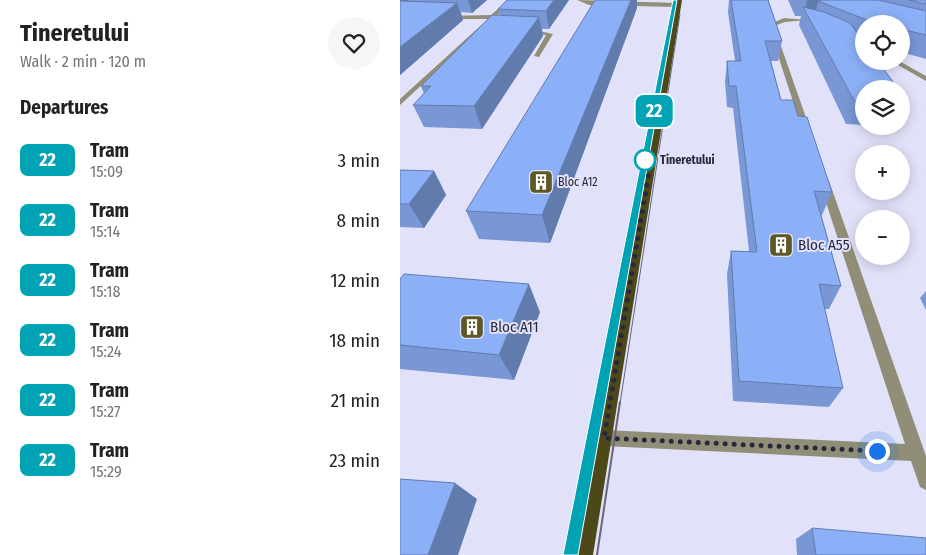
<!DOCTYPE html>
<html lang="en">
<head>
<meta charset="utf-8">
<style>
  :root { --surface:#fff; --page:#f6f6f6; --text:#222; --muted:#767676 }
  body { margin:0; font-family:"Fira Sans Condensed",sans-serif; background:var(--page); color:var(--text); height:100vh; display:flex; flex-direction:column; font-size:19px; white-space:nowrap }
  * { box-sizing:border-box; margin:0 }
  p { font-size:16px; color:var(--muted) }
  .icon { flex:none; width:28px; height:28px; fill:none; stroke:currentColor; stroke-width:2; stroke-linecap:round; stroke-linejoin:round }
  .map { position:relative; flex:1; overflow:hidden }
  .sheet { display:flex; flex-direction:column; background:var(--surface); width:400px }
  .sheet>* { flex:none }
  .badge { padding:0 10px; border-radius:8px; font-size:18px; line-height:32px }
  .buttons { position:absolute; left:455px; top:15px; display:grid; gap:10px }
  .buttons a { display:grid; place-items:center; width:55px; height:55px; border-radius:50%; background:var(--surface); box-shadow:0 2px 12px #0003; font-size:25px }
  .you { position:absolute; width:25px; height:25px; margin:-12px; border:4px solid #fff; border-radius:50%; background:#1a73e8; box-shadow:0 0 0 8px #1a73e833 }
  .map>.badge { position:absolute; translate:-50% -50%; box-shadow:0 0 0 2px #fff }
  h2 { padding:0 20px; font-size:19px; line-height:45px }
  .round { display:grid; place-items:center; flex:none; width:52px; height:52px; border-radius:26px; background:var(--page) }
  .head { display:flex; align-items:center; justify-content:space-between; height:85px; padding:0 20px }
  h1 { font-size:24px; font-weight:700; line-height:38px }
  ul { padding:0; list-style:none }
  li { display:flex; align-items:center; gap:15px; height:60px; padding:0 20px }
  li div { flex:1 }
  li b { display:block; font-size:19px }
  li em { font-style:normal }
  li .badge { min-width:55px; font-weight:700; text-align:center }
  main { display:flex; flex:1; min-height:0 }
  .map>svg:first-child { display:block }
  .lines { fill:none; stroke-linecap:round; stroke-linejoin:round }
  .minor { fill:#908e76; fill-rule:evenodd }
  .major { fill:#4d481a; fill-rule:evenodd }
  .tram-far1 { stroke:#66667c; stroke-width:1 }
  .tram { stroke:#66667c; stroke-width:2 }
  .wall { fill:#7897d4 }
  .shaded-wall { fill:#627bad }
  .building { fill:#8cb0f7; stroke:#627bad }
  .line { fill:#00a3b4; stroke:#fff }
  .walk { stroke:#28283d; stroke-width:5; stroke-dasharray:0 9 }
  .stop-dot { fill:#fff; stroke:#00a3b4; stroke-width:2.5 }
  .labels { text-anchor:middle; stroke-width:4; stroke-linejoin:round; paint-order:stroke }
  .far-stop-label { font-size:12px; font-weight:bold; fill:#28283d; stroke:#e1e2f9; text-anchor:start }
  .far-poi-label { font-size:12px; fill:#28283d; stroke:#e1e2f9; text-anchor:start }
  .poi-label { font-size:15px; fill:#28283d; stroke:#e1e2f9; text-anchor:start }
</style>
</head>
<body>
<main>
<section class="sheet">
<div class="head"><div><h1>Tineretului</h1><p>Walk · 2 min · 120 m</p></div><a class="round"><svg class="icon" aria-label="heart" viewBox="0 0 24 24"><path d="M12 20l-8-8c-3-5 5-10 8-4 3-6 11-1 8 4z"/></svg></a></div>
<h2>Departures</h2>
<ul>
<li><span class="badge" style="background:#00a3b4;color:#fff">22</span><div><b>Tram</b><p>15:09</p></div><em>3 min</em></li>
<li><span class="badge" style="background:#00a3b4;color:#fff">22</span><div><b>Tram</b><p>15:14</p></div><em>8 min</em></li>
<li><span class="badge" style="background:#00a3b4;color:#fff">22</span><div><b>Tram</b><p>15:18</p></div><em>12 min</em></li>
<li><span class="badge" style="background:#00a3b4;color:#fff">22</span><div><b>Tram</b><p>15:24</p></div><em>18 min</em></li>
<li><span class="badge" style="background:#00a3b4;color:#fff">22</span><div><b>Tram</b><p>15:27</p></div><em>21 min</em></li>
<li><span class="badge" style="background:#00a3b4;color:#fff">22</span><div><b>Tram</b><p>15:29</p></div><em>23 min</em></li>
</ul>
</section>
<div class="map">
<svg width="526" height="555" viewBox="0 0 526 555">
  <rect width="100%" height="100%" fill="#e1e2f9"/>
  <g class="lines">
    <g class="minor">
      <polygon points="108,0 114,0 0,105 0,99 88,19 46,19 44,16 91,15"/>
      <polygon points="177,0 278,3 281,5 278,7 189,5"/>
      <polygon points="384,18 408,20 385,22 374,26 411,132 407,135 403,132 368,25"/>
      <polygon points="126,28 153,34 139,57 134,56 146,35 124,31"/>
      <polygon points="491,61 499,61 526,76 526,81"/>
      <polygon points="424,178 429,181 526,456 526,490 520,487 511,461 204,446 198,444 196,438 198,432 204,430 505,444 419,181"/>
    </g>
    <polygon class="major" points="276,0 282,0 193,555 173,555"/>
    <g class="tram-far1">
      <polyline points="199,404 275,0"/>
      <polyline points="220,404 280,14"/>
    </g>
    <g class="tram">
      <polyline points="170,555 199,402"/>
      <polyline points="197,555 220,402"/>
    </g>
  </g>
  <g class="wall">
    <polygon points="0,0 87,0 72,13 61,12 63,20 0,75"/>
    <polygon points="169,0 149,29 142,29 143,36 82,129 24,127 13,105 24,94 21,86 100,16 98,9"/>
    <polygon points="329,0 368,0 382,41 378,61 371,61 381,100 398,116 432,192 422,215 421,215 441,286 429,309 424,309 443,388 429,407 333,401 327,274 331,251 349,251 333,108 327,107 325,82 327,61 335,61 328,12"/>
    <polygon points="388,0 526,0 526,59 501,52 501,24 464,24 464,125 446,124 399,25 401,16 395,16"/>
    <polygon points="237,8 150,243 79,239 66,211"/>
    <polygon points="501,94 508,103 501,118"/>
    <polygon points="0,170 34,171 46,195 24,228 0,227"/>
    <polygon points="0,279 140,312 114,380 0,369"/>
    <polygon points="526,291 526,310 520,298"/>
    <polygon points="412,528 526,555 397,555 396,539"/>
  </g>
  <g class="shaded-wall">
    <polygon points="0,0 8,0 10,5 0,12"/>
    <polygon points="68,0 87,0 72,13"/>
    <polygon points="154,0 169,0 149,29 146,11"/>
    <polygon points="231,0 237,0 237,8 150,243 142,215"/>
    <polygon points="407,0 428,0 418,1 416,11 405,10"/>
    <polygon points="57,3 63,20 0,75 0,47"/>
    <polygon points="139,17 143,36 82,129 74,106"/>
    <polygon points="34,171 46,195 24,228 9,204"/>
    <polygon points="129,284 140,312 114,380 99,355"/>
    <polygon points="55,483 77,499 58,555 28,555"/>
  </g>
  <g class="building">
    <polygon points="107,0 154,0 146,11 98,9"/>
    <polygon points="195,0 231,0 142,215 66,211"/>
    <polygon points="331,0 368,0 382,41 365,41 381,100 393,100 398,116 407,117 432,192 414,191 441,286 419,284 443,388 339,381 331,251 357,252 336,86 329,86 327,61 341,61"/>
    <polygon points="422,0 478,0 526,11 526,35 501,29 501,24 480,24 467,20 418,1"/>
    <polygon points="509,0 526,0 526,4"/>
    <polygon points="0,1 57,3 0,47"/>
    <polygon points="403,7 424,12 450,23 464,42 464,61 478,61 498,89 464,89 464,102 455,102"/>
    <polygon points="92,15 139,17 74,106 13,105 31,86 21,86"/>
    <polygon points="501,94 508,103 501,103"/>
    <polygon points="0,170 34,171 9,204 0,204"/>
    <polygon points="4,274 129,284 99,355 0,345 0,279"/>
    <polygon points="0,479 55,483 28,555 0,555"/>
    <polygon points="412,528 526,538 526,555 416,555"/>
  </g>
  <polygon class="line" points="273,0 277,0 178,555 163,555"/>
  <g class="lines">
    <polyline class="walk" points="245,160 250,166 204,438 477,451"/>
  </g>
  <defs>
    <symbol id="building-square" viewBox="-11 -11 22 22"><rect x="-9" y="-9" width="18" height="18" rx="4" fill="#5d5825" stroke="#e1e2f9"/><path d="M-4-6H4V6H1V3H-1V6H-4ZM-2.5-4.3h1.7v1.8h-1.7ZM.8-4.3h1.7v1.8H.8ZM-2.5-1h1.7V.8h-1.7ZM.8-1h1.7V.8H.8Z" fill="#fff"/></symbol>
  </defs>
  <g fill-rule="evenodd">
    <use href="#building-square" x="127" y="168" width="28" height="28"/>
    <use href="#building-square" x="367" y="231" width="28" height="28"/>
    <use href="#building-square" x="58" y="313" width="28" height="28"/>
  </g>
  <circle class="stop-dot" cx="245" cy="160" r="10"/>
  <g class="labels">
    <g class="far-stop-label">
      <text x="260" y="164">Tineretului</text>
    </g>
    <g class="far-poi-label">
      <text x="158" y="186">Bloc A12</text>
    </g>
    <g class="poi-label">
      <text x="398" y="250">Bloc A55</text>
      <text x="90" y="332">Bloc A11</text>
    </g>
  </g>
</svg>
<div class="buttons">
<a><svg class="icon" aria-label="locate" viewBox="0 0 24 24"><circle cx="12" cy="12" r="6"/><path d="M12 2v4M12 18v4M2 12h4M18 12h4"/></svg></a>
<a><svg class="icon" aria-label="layers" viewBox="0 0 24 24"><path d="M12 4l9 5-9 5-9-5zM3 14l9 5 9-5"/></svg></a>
<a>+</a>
<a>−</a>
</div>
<div class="you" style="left:477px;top:451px"></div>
<b class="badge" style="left:254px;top:111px;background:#00a3b4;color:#fff">22</b>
</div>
</main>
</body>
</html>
